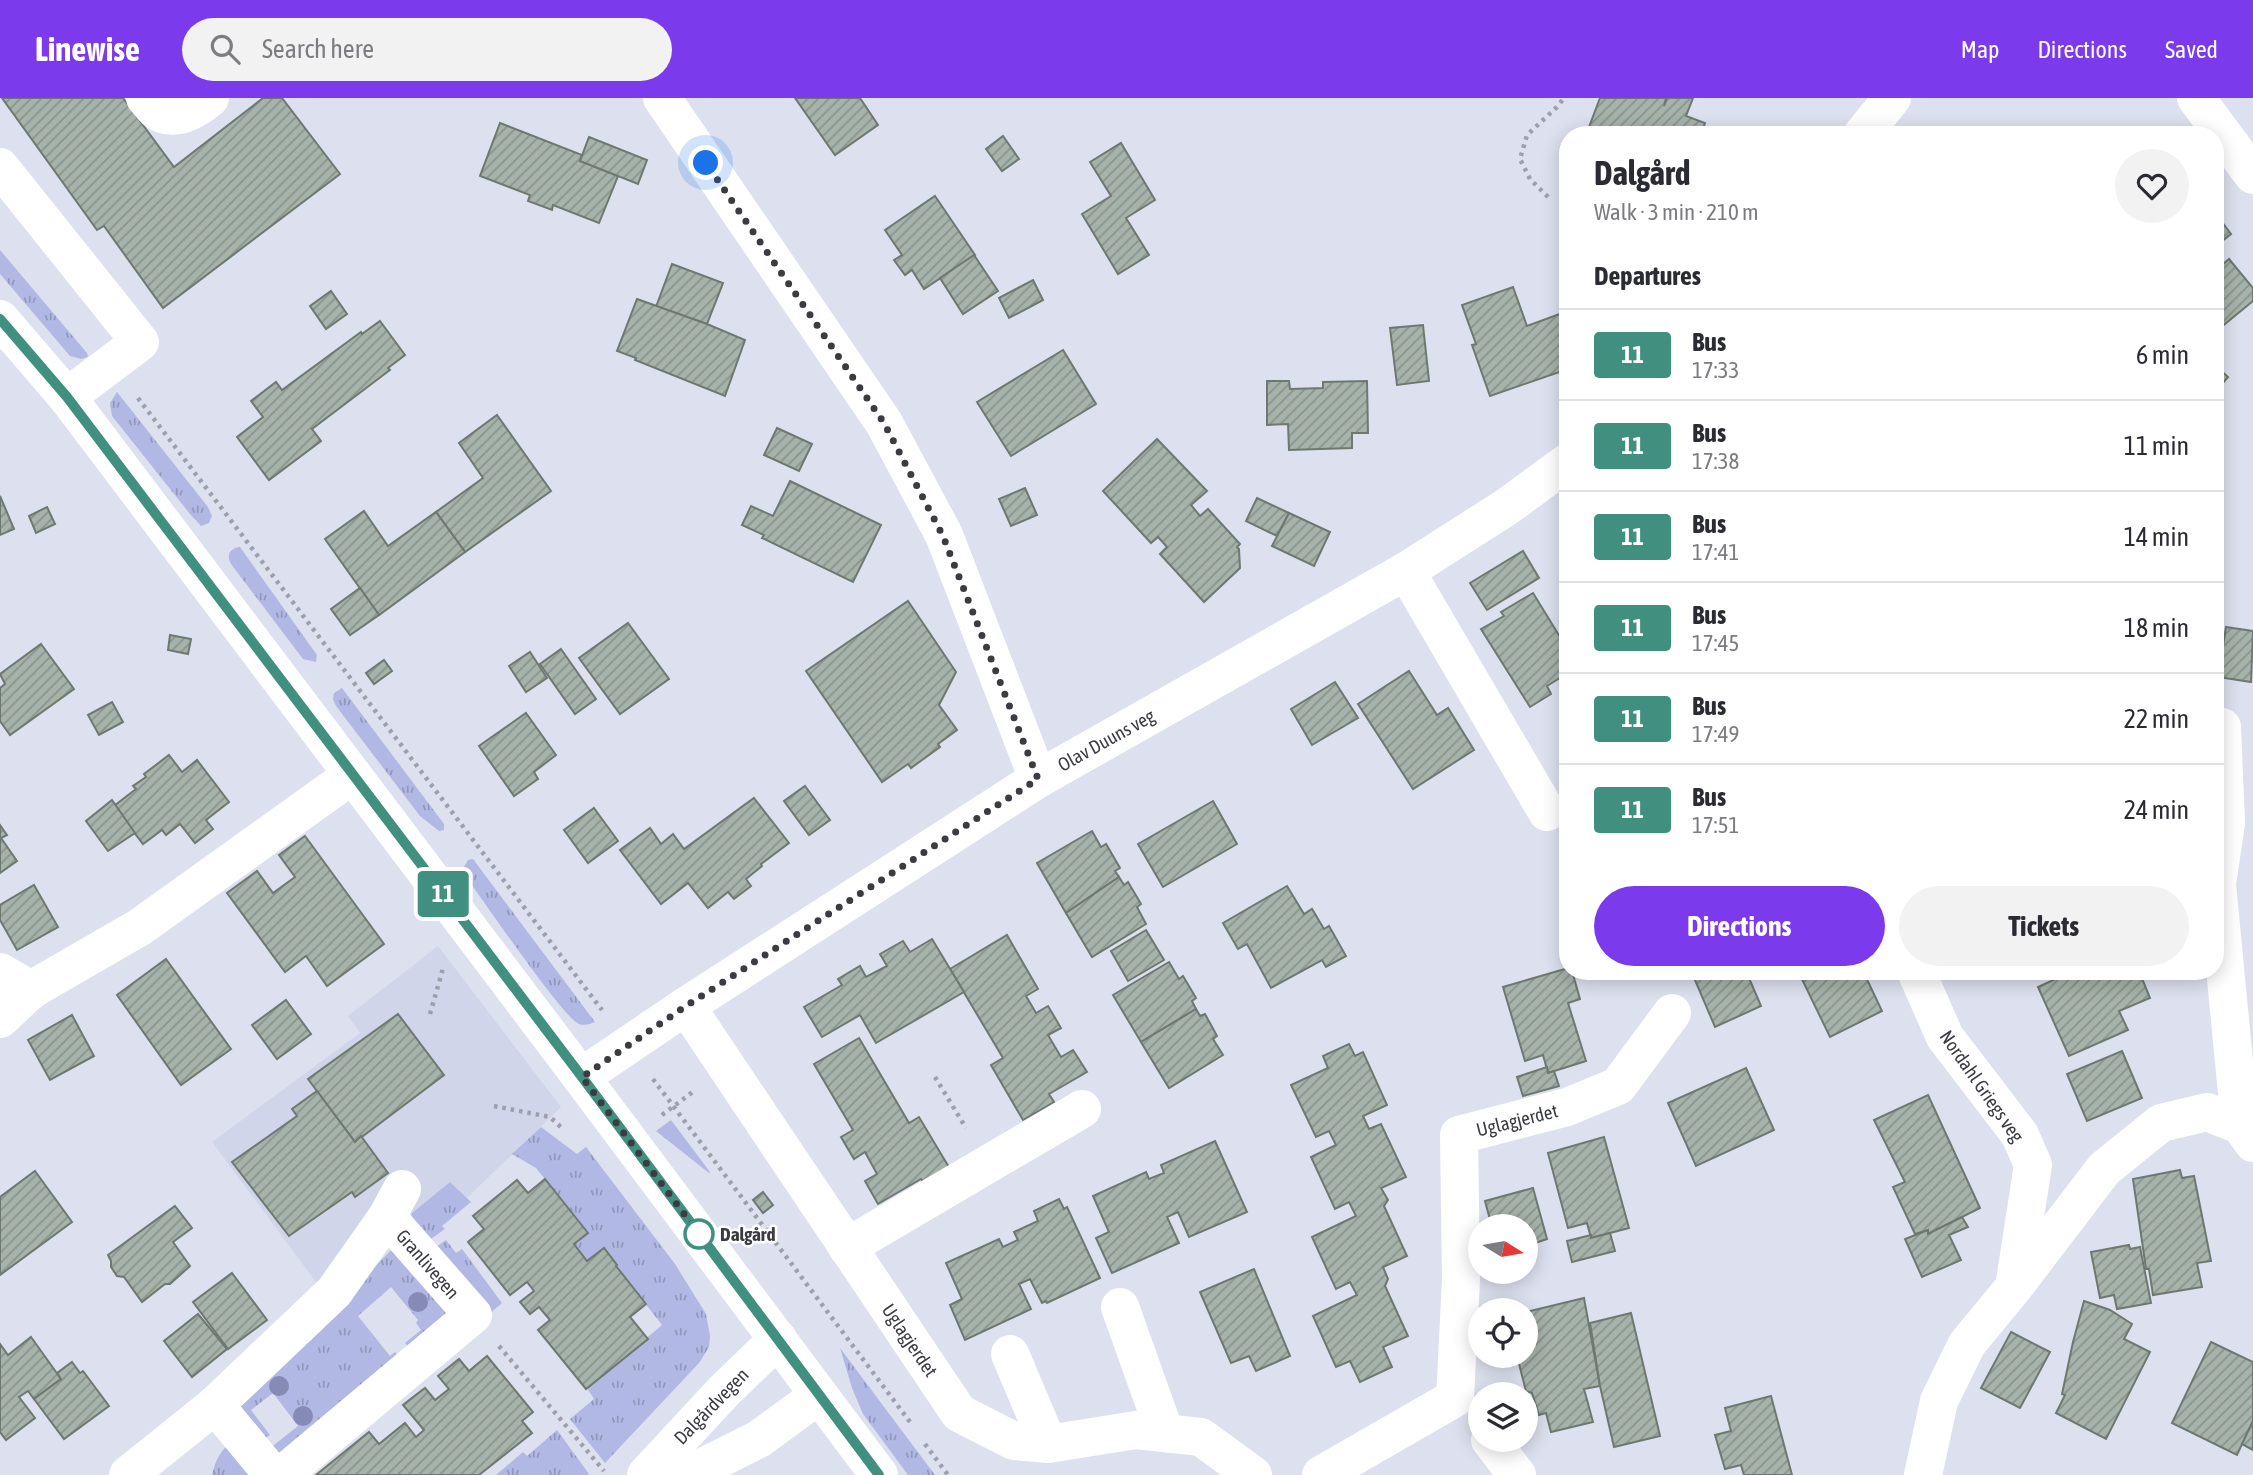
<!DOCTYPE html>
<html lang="en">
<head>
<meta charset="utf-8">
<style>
  :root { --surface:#fff; --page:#f2f2f3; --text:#2b2b33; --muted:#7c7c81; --line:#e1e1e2; --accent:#7c3aed }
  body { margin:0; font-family:"Asap Condensed",sans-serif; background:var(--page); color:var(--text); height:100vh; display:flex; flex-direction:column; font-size:26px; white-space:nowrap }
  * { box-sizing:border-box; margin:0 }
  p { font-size:23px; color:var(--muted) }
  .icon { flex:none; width:38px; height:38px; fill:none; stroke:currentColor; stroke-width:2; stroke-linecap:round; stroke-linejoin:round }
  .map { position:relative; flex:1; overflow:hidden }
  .panel { position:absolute; left:1559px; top:28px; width:665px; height:854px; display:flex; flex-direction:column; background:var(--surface); border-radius:28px; box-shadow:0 4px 18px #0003 }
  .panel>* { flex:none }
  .badge { padding:0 14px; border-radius:5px; font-size:24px; line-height:46px }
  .needle { width:46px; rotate:101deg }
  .controls { position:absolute; left:1468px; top:1116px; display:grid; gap:14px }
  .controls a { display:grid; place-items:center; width:70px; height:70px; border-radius:50%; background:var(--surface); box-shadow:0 4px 18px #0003; font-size:35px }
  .you { position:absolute; width:35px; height:35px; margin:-18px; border:5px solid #fff; border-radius:50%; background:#1a73e8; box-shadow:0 0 0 10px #1a73e833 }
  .map>.badge { position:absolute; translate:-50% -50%; box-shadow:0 0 0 4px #fff }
  h2 { padding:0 35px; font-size:26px; line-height:63px }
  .round { display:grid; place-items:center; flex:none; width:74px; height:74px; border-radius:37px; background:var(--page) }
  .overview { display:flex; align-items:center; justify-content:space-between; height:119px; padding:0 35px }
  h1 { font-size:33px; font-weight:700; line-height:52px }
  .action { display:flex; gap:14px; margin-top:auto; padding:14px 35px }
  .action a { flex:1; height:80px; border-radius:42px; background:var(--accent); color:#fff; font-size:28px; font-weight:700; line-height:80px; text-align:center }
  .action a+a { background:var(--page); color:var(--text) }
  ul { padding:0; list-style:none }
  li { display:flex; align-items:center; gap:21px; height:91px; padding:0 35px; border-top:2px solid var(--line) }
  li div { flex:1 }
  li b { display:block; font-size:26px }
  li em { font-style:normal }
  li .badge { min-width:77px; font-weight:700; text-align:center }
  header { display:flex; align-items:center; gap:42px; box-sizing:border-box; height:98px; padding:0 35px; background:var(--accent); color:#fff }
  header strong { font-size:33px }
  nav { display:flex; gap:38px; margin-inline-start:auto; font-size:24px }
  .search { width:490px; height:63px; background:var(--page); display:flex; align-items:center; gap:18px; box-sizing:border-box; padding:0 24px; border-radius:38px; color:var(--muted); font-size:26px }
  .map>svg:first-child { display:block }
  .built { fill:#d1d5ea }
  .grass { fill:url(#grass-tufts) }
  .building { fill:url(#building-hatch); stroke:#6d7970; stroke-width:2 }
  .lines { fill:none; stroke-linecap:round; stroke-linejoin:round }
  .path { stroke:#9d9faa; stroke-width:4.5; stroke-dasharray:3.5 5; stroke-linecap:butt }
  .minor { stroke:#fff; stroke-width:38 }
  .tree { fill:#868ab6 }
  .line-casing { stroke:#fff; stroke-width:16 }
  .line { stroke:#41907f; stroke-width:10 }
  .walk { stroke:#3b3c42; stroke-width:7; stroke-dasharray:0 12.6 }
  .stop-dot { fill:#fff; stroke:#41907f; stroke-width:3.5 }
  .labels { text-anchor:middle; stroke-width:5; stroke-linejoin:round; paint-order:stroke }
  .street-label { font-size:19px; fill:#3b3c42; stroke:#fff }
  .stop-label { font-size:19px; font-weight:bold; fill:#3b3c42; stroke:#fff; text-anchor:start }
</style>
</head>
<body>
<header>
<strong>Linewise</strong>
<div class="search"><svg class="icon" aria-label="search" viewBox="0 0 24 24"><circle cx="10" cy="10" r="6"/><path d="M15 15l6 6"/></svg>Search here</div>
<nav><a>Map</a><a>Directions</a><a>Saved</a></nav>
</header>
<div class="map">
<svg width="2253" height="1377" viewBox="0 0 2253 1377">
  <defs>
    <pattern id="grass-tufts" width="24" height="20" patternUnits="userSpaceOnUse" patternTransform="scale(1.75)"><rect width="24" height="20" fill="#b1b8e4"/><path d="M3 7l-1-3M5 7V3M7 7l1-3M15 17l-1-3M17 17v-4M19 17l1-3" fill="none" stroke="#9197ba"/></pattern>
    <pattern id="building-hatch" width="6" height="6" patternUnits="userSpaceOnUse" patternTransform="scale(1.75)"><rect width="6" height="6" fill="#a6b3aa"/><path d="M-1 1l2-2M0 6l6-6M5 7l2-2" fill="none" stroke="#88938c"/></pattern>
  </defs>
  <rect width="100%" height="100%" fill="#dde0ee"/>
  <polygon class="built" points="438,848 561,1009 467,1100 450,1084 412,1115 338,1209 316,1184 212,1044 360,935 348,918"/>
  <g class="grass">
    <polygon points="0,152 87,255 88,259 81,261 70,258 0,176"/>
    <polygon points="117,294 208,409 212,418 209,425 201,428 190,416 112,318 110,305"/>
    <path d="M 240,449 L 317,557 L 316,564 L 303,561 L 231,466 C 226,457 230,450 240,449 Z"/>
    <polygon points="342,590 444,726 444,732 439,733 420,718 336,608 333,601 334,595"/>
    <path d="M 473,761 L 595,924 C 590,926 585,928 579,926 C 563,920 484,803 468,782 L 464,769 L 468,762 Z"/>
    <polygon points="671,1022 710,1074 709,1075 656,1033"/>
    <polygon points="541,1029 577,1056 586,1049 675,1166 706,1216 710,1238 709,1249 699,1265 605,1365 570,1321 594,1301 587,1290 662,1227 616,1168 617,1167 604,1150 587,1163 574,1146 588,1134 536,1070 512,1056"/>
    <polygon points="450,1084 471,1104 442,1128 445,1131 428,1143 411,1119 412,1115"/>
    <polygon points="446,1142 456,1155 462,1151 502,1205 488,1217 433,1151"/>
    <polygon points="393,1150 455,1211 413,1254 405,1245 421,1232 416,1225 418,1222 391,1189 358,1218 390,1258 395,1254 402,1263 280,1358 269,1351 298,1328 273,1295 251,1312 270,1337 261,1343 240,1310 243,1304"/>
    <polygon points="840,1250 935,1377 908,1377 863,1316 852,1290"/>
    <polygon points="557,1332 589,1376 588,1377 496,1377 523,1354 527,1358"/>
    <path d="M 232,1342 L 259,1377 L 212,1377 C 215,1362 221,1353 232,1342 Z"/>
  </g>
  <g class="building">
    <polygon points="2,0 123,0 174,69 263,0 282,0 340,76 163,210 104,128 97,132"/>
    <polygon points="795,0 860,0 878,27 835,57"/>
    <polygon points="1600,0 1666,0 1664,8 1667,0 1693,0 1686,18 1705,25 1701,37 1586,37"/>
    <polygon points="500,25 582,57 580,63 618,78 599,125 553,107 552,112 528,103 530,97 480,78"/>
    <polygon points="1003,38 1019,61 1002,73 986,51"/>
    <polygon points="589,39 647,62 638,86 580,63"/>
    <polygon points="1121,45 1155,102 1126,120 1149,157 1118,176 1082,116 1111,98 1090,64"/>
    <polygon points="935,98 975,157 924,191 912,172 905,177 894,162 902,157 885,132"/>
    <polygon points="2216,116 2231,136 2216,148"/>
    <polygon points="974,157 998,193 963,216 940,180"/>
    <polygon points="2229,161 2253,190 2253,203 2220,230 2216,225 2216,172"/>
    <polygon points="672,166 723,185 707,226 656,209"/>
    <polygon points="1033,182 1043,202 1009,220 999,200"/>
    <polygon points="1513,189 1527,228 1568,213 1568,271 1490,298 1472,247 1476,246 1462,207"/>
    <polygon points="331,193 347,216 326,231 310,208"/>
    <polygon points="637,201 707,226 745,242 725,298 635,262 636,260 617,253"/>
    <polygon points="380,223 405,257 388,270 390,272 312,331 321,343 269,382 237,339 263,319 251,303 276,284 282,292 361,234 362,236"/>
    <polygon points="1423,227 1429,283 1397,287 1390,230"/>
    <polygon points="1063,252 1096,306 1011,358 977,304"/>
    <polygon points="2216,268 2228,279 2216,293"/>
    <polygon points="1267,283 1289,283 1290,291 1323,290 1323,284 1367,283 1368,335 1352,335 1352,350 1289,352 1288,326 1267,327"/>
    <polygon points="497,317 551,393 465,454 436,414 483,380 459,345"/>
    <polygon points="777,330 812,346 799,373 764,357"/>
    <polygon points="1157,341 1207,393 1191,407 1200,418 1208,411 1240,446 1237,449 1239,451 1240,470 1204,504 1160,456 1167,449 1158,439 1151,445 1103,393"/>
    <polygon points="790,383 881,427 853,484 762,440 764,437 742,427 751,408 773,418"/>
    <polygon points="1025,390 1037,417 1011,428 999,401"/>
    <polygon points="0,398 14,431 0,437"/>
    <polygon points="1257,400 1289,415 1277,438 1246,423"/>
    <polygon points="47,409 55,426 36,435 29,418"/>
    <polygon points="364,413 388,448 436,414 465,454 379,517 325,441"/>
    <polygon points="1289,415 1330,434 1314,468 1272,448"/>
    <polygon points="1523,453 1539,480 1487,512 1470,485"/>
    <polygon points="360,490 379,517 350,537 331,511"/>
    <polygon points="1533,495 1568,552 1568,575 1547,588 1551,596 1530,609 1481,531 1504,518 1501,514"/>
    <polygon points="908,503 956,574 939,607 957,632 938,646 940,649 911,670 908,666 882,684 806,573"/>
    <polygon points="628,525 669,581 620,616 579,560"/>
    <polygon points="2226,529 2253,533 2251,584 2218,579"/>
    <polygon points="170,537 191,541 188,556 168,552"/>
    <polygon points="41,546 74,591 10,637 0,623 0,590 5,586 0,576"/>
    <polygon points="561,551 596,601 575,616 540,566"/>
    <polygon points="530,554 547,580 526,594 509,568"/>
    <polygon points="384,562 392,573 374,586 366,575"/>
    <polygon points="1409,573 1437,617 1448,610 1474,652 1413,691 1358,606"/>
    <polygon points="1335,584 1358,620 1312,647 1291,611"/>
    <polygon points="112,604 123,624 99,637 88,617"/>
    <polygon points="526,615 556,657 534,674 538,681 514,698 479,648"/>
    <polygon points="169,657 182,674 197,662 229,704 206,722 213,731 195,745 180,726 166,737 162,732 143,746 114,708 136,691 133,688 146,679 144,676"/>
    <polygon points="805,688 830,722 809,737 784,703"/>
    <polygon points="754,700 789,745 761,766 762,768 746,781 751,788 734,801 728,794 708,810 688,785 661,806 620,752 650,730 661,746 673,736 684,751"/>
    <polygon points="112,702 135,735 108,753 86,723"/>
    <polygon points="1213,703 1237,746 1163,789 1138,746"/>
    <polygon points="594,710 618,743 588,765 564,732"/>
    <polygon points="0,727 7,737 1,740 17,763 0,775"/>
    <polygon points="1092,733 1101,749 1106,746 1120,770 1115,773 1119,779 1066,815 1037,765"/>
    <polygon points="305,738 384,846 327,888 306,858 285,874 227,795 257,773 273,795 295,779 279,757"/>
    <polygon points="1119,779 1124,787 1128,784 1141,806 1137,809 1146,826 1092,859 1066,815"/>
    <polygon points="34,787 58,829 17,852 0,822 0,807"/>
    <polygon points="1287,788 1304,816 1312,811 1324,831 1329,828 1346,858 1326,869 1322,862 1271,890 1247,846 1238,851 1223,825"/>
    <polygon points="1146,832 1164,862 1128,883 1111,853"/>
    <polygon points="1007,837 1038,891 1026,898 1036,915 1048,908 1061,930 1048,937 1061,959 1073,952 1087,974 1049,996 1054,1004 1023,1022 991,967 1003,960 950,871"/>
    <polygon points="932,841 964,894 876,945 860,917 822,939 804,909 842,887 838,881 860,868 866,879 887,868 880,856 903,843 910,854"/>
    <polygon points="166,861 231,951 181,987 117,897"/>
    <polygon points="1169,864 1179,881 1183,878 1196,900 1192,903 1196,911 1141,944 1113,897"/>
    <polygon points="1568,870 1568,873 1572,873 1580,901 1568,905 1586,963 1548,975 1543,957 1525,963 1503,889"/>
    <polygon points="1694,873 1746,873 1761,908 1715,929 1692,875"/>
    <polygon points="1798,873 1863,873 1882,913 1830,939"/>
    <polygon points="2073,873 2139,873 2150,900 2119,913 2128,932 2069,958 2038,889"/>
    <polygon points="286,902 311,936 277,961 252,927"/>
    <polygon points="1196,911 1200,918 1205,916 1217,938 1213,941 1223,957 1169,990 1141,944"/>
    <polygon points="398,916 444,977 355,1044 308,981"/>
    <polygon points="72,917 94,958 50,982 28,942"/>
    <polygon points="859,940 909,1025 919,1019 950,1071 925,1086 921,1081 878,1106 865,1083 877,1076 865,1054 854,1061 841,1039 853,1032 814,966"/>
    <polygon points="1349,946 1355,958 1363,954 1387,1007 1363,1018 1369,1031 1381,1026 1406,1079 1381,1090 1388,1102 1384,1108 1407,1158 1383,1169 1388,1181 1385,1188 1408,1238 1383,1249 1392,1269 1360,1284 1350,1263 1336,1269 1313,1218 1357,1197 1350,1184 1336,1191 1312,1139 1356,1118 1349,1104 1335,1111 1311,1059 1336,1047 1329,1033 1316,1039 1291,987 1328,970 1323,958"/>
    <polygon points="2122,953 2142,1000 2087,1023 2067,976"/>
    <polygon points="1547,969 1548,975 1554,973 1559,988 1523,998 1517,979"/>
    <polygon points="1746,970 1774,1032 1696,1068 1668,1005"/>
    <polygon points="317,993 355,1044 361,1038 388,1075 355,1099 352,1094 289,1138 232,1064 297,1018 292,1011"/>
    <polygon points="1928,997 1980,1110 1928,1136 1928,1132 1915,1136 1893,1089 1905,1084 1874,1022"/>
    <polygon points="1604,1039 1629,1130 1591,1140 1587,1125 1568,1130 1548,1055"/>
    <polygon points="1215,1043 1247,1114 1189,1139 1178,1114 1167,1119 1179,1145 1112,1175 1096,1140 1109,1134 1093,1098 1146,1074 1149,1081 1164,1075 1161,1067"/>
    <polygon points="2180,1072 2182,1080 2194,1078 2211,1163 2197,1165 2202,1189 2153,1197 2149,1171 2146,1171 2133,1081"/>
    <polygon points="35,1073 72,1124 0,1177 0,1099"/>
    <polygon points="545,1081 588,1135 574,1146 587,1163 604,1150 617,1167 616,1168 646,1206 630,1219 648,1241 586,1291 538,1232 550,1222 539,1209 530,1216 520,1204 534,1193 527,1184 510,1197 468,1144 484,1131 473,1118 517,1082 528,1095"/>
    <polygon points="1533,1090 1547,1141 1526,1148 1526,1129 1492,1129 1485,1103"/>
    <polygon points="763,1094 773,1107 763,1115 753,1102"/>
    <polygon points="1059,1101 1064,1111 1067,1109 1100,1180 1047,1205 1046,1203 1042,1205 1030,1181 1019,1186 1031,1211 965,1242 950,1207 962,1201 946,1165 999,1141 1003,1149 1018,1142 1014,1134 1038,1123 1034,1113"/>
    <polygon points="175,1108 192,1130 173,1144 190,1168 170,1186 165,1186 142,1204 124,1179 117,1178 111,1169 111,1163 108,1157"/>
    <polygon points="1962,1119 1968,1129 1949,1137 1961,1162 1922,1179 1905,1141 1928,1132 1928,1136"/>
    <polygon points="1610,1135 1615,1153 1572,1164 1567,1143 1591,1137 1591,1140"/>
    <polygon points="2129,1147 2130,1151 2140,1149 2151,1205 2117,1211 2114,1197 2100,1200 2091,1154"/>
    <polygon points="1254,1171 1290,1258 1256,1273 1249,1258 1231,1265 1200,1194"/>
    <polygon points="232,1175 267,1222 228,1251 193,1204"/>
    <polygon points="1584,1200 1600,1288 1584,1291 1593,1324 1551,1334 1546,1315 1539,1317 1532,1295 1526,1293 1517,1258 1526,1258 1526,1239 1529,1239 1526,1214"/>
    <polygon points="2084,1203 2110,1212 2132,1226 2124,1241 2150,1254 2106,1341 2056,1315 2065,1297 2062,1296 2073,1244"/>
    <polygon points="1631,1215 1660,1338 1614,1349 1600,1288 1590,1225"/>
    <polygon points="198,1216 227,1251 192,1279 164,1243"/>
    <polygon points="2011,1234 2050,1254 2020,1310 1981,1290"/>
    <polygon points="31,1239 61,1281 34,1301 28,1293 19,1299 35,1320 6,1342 0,1334 0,1246 8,1257"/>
    <polygon points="2211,1244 2253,1264 2253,1323 2237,1357 2172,1325"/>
    <polygon points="487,1258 533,1314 522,1323 532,1335 479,1377 316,1377 369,1334 379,1346 405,1325 416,1339 424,1332 403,1307 425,1290 435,1302 449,1291 438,1278 459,1261 469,1273"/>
    <polygon points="72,1264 80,1275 83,1273 109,1308 64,1341 34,1301 61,1281 57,1275"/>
    <polygon points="1771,1298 1792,1377 1744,1377 1741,1367 1725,1371 1715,1337 1731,1333 1725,1310"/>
    <polygon points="2253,1323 2253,1352 2242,1346"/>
  </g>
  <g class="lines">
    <g class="path">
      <polyline points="1548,99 1530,81 1520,61 1527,37 1557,9 1564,0"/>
      <polyline points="138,300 602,912"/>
      <polyline points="430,916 444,867"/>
      <polyline points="935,979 966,1030"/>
      <polyline points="653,981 910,1324"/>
      <polyline points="494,1008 550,1019 564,1032"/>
      <polyline points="662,1017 694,993"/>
      <polyline points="499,1248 604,1373"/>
      <polyline points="925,1346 948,1377"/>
    </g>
    <g class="minor">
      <path d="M 145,0 C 150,5 155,14 162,16 C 179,22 197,11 210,0"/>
      <polyline points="662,0 884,325 944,437 1038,681"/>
      <polyline points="2196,0 2253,77"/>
      <polyline points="1862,37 1892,0"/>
      <polyline points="0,69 140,244 67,299"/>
      <polyline points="0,221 67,299 581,979 879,1377"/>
      <polyline points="1406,473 1547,714"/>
      <polyline points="2222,629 2226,725 2217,786 2240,1027"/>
      <polyline points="1916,873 1945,939 2020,1037 2033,1067 2015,1183"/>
      <polyline points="0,874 31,892 140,829 352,677"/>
      <polyline points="686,908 959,1315 1014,1343 1048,1346 1136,1332 1201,1339 1253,1377"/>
      <polyline points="0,921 31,892"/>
      <polyline points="581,979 686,908 1038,681 1406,473 1505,410 1568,364"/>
      <polyline points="847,1149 1082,1011"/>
      <polyline points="1120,1209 1165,1335"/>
      <polyline points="1010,1256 1048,1346"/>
      <polyline points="215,1307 273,1377"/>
      <polyline points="1490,1342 1517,1377"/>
      <polyline points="128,1377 215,1307 334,1194 387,1119 402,1091"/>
      <polyline points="282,1377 473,1217 387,1119"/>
      <polyline points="646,1377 724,1293 778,1241"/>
      <polyline points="687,1377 759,1341 819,1297"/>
      <polyline points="1321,1377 1455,1300 1461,1182 1459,1037 1567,1009 1618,988 1672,915"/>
      <polyline points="1923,1377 1939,1303 1967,1246 2014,1189 2104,1071 2161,1025 2207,1014 2240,1027 2253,1045"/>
    </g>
  </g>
  <g class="tree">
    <circle cx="418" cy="1204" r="10"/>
    <circle cx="279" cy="1288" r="10"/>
    <circle cx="303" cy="1318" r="10"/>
  </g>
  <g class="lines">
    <defs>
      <polyline id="line" points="0,221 67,299 582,979 879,1377"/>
    </defs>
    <use href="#line" class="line-casing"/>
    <use href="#line" class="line"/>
    <polyline class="walk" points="699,1136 582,979 686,908 1038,681 943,438 884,325 706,65"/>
  </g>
  <circle class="stop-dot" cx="699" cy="1136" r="14"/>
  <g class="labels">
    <g class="street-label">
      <text transform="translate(1106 642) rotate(-29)" y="7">Olav Duuns veg</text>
      <text transform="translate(1982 988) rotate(55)" y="7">Nordahl Griegs veg</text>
      <text transform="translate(1517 1022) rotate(-14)" y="7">Uglagjerdet</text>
      <text transform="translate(428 1166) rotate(49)" y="7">Granlivegen</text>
      <text transform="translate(910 1242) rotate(56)" y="7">Uglagjerdet</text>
      <text transform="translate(711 1308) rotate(-46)" y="7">Dalgårdvegen</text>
    </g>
    <g class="stop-label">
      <text x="720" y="1143">Dalgård</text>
    </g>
  </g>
</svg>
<div class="controls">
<a><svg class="needle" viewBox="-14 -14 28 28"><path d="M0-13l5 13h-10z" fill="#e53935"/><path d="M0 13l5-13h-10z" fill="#7c7c81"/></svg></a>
<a><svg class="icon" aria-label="locate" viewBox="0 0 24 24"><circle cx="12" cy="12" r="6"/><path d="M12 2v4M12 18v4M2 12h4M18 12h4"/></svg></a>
<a><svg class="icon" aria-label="layers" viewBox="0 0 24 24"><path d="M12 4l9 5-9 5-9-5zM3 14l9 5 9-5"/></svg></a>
</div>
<div class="you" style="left:706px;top:65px"></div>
<b class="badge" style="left:443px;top:796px;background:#41907f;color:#fff">11</b>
<section class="panel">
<div class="overview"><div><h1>Dalgård</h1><p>Walk · 3 min · 210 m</p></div><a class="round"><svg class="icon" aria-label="heart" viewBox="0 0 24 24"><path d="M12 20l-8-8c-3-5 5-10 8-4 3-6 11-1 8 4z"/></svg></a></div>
<h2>Departures</h2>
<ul>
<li><span class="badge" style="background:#41907f;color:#fff">11</span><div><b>Bus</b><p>17:33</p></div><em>6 min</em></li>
<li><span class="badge" style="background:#41907f;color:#fff">11</span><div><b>Bus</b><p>17:38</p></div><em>11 min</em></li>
<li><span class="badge" style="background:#41907f;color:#fff">11</span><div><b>Bus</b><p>17:41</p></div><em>14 min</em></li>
<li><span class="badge" style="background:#41907f;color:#fff">11</span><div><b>Bus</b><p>17:45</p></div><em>18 min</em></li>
<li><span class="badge" style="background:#41907f;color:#fff">11</span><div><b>Bus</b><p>17:49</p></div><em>22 min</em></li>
<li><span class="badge" style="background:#41907f;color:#fff">11</span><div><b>Bus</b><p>17:51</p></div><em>24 min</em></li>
</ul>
<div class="action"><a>Directions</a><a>Tickets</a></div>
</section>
</div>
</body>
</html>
